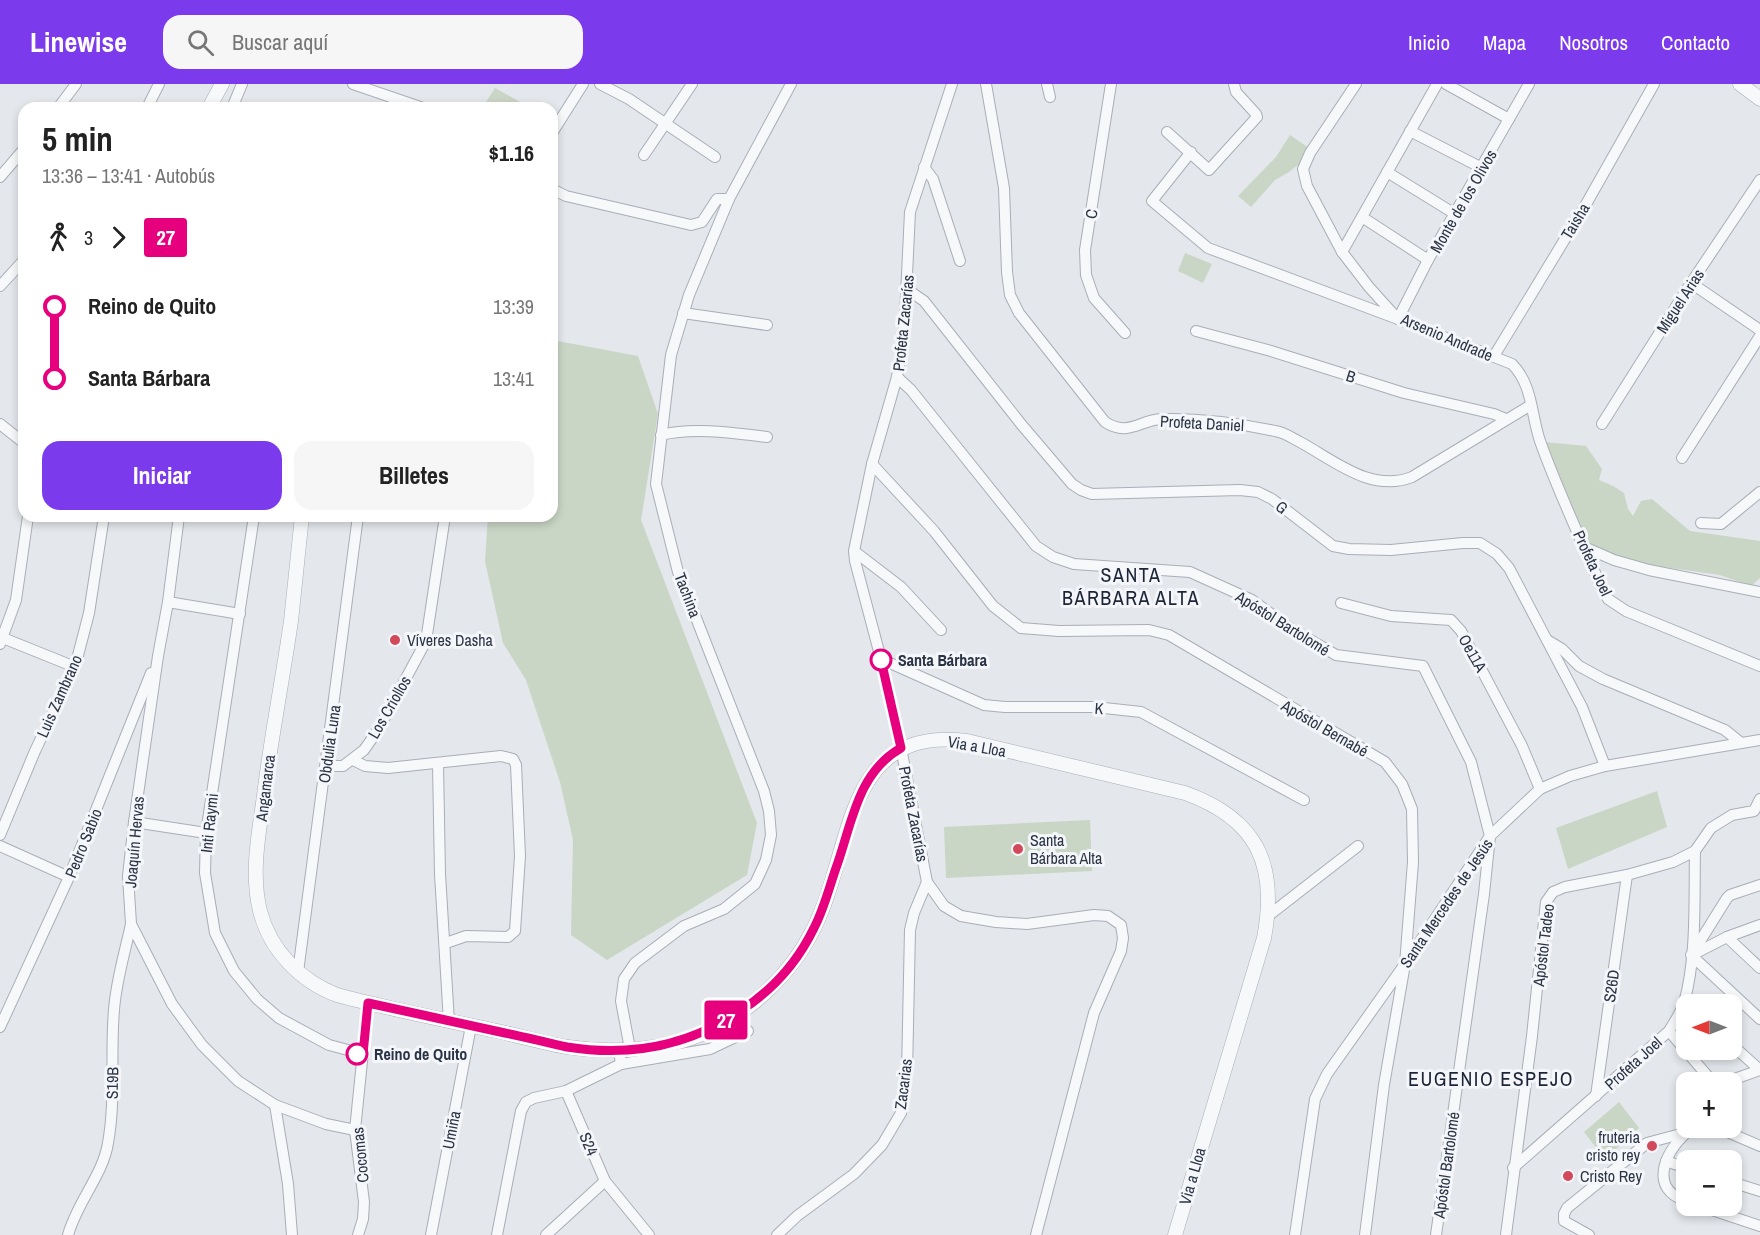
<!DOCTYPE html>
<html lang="es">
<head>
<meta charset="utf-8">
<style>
  :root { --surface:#fff; --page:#f6f6f6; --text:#222; --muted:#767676; --accent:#7c3aed }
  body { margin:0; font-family:"Archivo Narrow",sans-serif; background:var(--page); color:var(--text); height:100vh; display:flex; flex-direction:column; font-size:22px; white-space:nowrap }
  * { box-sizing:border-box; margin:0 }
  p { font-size:20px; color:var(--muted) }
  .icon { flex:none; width:33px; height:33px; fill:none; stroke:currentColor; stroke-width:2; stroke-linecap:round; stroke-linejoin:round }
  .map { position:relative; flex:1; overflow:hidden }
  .panel { position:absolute; left:18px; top:18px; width:540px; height:420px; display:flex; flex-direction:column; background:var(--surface); border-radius:18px; box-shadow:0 3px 9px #0003 }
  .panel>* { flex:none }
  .badge { padding:0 12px; border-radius:4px; font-size:21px; line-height:39px }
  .needle { width:39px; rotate:270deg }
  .fabs { position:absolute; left:1676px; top:910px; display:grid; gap:12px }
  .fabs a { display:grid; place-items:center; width:66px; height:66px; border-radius:12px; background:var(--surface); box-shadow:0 3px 9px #0003; font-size:30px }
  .map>.badge { position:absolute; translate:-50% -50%; box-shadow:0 0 0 3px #fff }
  .legs { display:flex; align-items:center; gap:9px; height:66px; padding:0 24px; font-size:20px }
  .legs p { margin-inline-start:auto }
  .head { display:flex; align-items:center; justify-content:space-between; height:102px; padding:0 24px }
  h1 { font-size:33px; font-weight:800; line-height:45px }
  .action { display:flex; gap:12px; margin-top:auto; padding:12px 24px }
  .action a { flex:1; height:69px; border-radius:18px; background:var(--accent); color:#fff; font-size:24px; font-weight:800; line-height:69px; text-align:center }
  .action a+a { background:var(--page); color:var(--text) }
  ul { padding:0 24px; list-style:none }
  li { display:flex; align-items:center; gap:21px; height:72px; font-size:22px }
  li i { display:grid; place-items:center; width:9px; height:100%; margin:0 8px; background:currentColor }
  li i::after { content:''; width:15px; height:15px; margin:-8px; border:4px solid; border-radius:50%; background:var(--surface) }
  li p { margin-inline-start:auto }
  li:first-child i { background:linear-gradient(#0000 50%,currentColor 0) }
  li:last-child i { background:linear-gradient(currentColor 50%,#0000 0) }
  header { display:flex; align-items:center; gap:36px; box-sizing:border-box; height:84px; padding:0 30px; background:var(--accent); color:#fff }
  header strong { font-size:28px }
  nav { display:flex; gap:33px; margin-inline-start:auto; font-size:21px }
  .search { width:420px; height:54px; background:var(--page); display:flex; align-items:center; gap:15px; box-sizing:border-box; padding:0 21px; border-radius:18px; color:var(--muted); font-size:22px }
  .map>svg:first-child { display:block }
  .green { fill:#c9d6c5 }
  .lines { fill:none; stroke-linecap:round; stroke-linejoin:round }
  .minor-casing { stroke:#a9aeb7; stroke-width:12 }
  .tertiary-casing { stroke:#a9aeb7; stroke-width:15 }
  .minor { stroke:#f7f8fa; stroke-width:10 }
  .tertiary { stroke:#f7f8fa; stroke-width:14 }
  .line-1-casing { stroke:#fff; stroke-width:14 }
  .line-1 { stroke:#e6007e; stroke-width:9 }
  .poi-dot { fill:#d1495b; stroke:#f4f6f9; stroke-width:2 }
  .stop-1-dot { fill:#fff; stroke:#e6007e; stroke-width:3 }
  .labels { text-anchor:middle; stroke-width:6; stroke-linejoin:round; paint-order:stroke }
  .street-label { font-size:16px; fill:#2b3445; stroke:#f4f6f9 }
  .poi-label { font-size:16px; fill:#2b3445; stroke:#f4f6f9; text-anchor:start }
  .stop-label { font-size:16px; font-weight:bold; fill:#2b3445; stroke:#f4f6f9; text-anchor:start }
  .quarter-label { font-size:20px; letter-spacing:1.5px; fill:#1d2536; stroke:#f4f6f9 }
</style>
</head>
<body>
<header>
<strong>Linewise</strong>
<div class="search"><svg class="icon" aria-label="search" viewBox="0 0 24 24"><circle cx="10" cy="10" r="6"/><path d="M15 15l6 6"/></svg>Buscar aquí</div>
<nav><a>Inicio</a><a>Mapa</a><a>Nosotros</a><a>Contacto</a></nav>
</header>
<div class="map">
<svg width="1760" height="1151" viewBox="0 0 1760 1151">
  <rect width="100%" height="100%" fill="#e4e7ec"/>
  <g class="green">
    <polygon points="495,4 531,24 482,24"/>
    <polygon points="1290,51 1309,64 1299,80 1289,88 1275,96 1251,123 1238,112 1276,73"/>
    <polygon points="1185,169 1212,180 1203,199 1178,187"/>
    <polygon points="552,256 638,272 658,330 641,436 757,739 747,791 607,876 571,851 573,756 560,698 526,596 503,559 485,477 488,432 552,432"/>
    <polygon points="1545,358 1586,362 1602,385 1599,396 1613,402 1624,409 1628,425 1633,432 1641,417 1652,415 1690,447 1760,457 1760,494 1751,502 1720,491 1650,481 1617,472 1586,458"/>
    <polygon points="1657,707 1667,743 1568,785 1556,744"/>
    <polygon points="1090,736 1092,787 946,794 944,743"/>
    <polygon points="1619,1018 1639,1044 1605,1075 1584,1048"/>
  </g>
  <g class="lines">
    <defs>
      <g id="minor">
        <polyline points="353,0 423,24"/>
        <polyline points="600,0 629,15 715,73"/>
        <polyline points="952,0 910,128 904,253 897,293 872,380 854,467 855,477 881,575 901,664 927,798 944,822 961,832 996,838 1027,840 1094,831 1108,832 1121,841 1123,854 1121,867 1094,929 1036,1151"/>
        <path d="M 986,0 L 1004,104 L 1007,188 L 1010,211 L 1019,229 L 1105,338 C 1128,353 1140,336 1161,335 C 1199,334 1238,339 1275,347 C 1284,348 1292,354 1300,358 C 1335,377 1371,409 1412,393 L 1531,321"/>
        <polyline points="1047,0 1050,13"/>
        <polyline points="1111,0 1085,166 1086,191 1094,214 1125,249"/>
        <polyline points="1356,0 1310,69 1303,85 1307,102 1342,168 1369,203 1396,233"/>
        <polyline points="1446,0 1509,35"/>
        <polyline points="58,24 76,0"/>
        <polyline points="147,24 159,0"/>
        <polyline points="232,24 242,0"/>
        <polyline points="1410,47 1482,84"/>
        <polyline points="1167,48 1209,86 1257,33 1256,30 1236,8 1234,0"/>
        <polyline points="552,49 583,0"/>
        <path d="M 1191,68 L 1152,117 L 1208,164 L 1398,235 L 1512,280 C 1533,301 1531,331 1540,357 C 1557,405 1579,451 1599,498 L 1608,515 L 1626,527 L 1760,582"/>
        <polyline points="644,71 692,0"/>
        <polyline points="924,83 933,95 960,177"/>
        <polyline points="1387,88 1455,130"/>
        <polyline points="0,93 24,65"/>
        <polyline points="552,105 566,112 691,141 702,138 717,115 729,115"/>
        <polyline points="1362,133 1428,176"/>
        <polyline points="1342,168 1437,0"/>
        <polyline points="1691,199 1760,246"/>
        <polyline points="0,202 24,176"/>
        <polyline points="908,206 924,217 1021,340 1072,400 1081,406 1092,410 1240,406 1258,408 1272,415 1333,462 1349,465 1391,466 1463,459 1480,459 1497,470 1509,484 1582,623 1605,682"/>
        <polyline points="683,229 767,241"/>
        <polyline points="1398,235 1428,176 1529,0"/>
        <polyline points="1196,247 1271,267 1404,309 1494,330 1506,335"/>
        <polyline points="1494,272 1585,122 1654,0"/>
        <polyline points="897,293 911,306 1036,462 1053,473 1074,480 1190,488 1252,516 1293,546 1336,571 1423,582 1471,678 1490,752 1484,810 1436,1151"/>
        <polyline points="0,340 24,359"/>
        <polyline points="1602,340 1691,199 1760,96"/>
        <path d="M 661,351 C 694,343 734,349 767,353"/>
        <polyline points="1682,374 1760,252"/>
        <polyline points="872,380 934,447 993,522 1021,544 1059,547 1149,546 1169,551 1385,678 1402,700 1412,725 1413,778 1405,880 1384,1001 1365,1151"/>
        <polyline points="179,432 168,518 158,572 134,738 128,792 131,840 172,920 202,961 238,997 275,1021 326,1040 355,1046"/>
        <polyline points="254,432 206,749 205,789 215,849 234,887 257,915 279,934 329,961 363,970"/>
        <polyline points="1701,439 1721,440 1760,408"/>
        <polyline points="1584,463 1614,476 1649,486 1760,508"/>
        <polyline points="854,467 901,503 941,546"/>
        <polyline points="168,518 240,530"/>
        <polyline points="1341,519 1391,532 1451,536 1461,547 1522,662 1540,705"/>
        <polyline points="3,554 75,583"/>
        <polyline points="1547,556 1562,565 1579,582 1603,595 1725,646 1741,659"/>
        <polyline points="0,560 16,516 28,432"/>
        <polyline points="881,575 984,621 1005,623 1095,623 1141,628 1304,716"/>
        <polyline points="353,676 365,682 388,684 501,672 513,675 516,681 520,772 515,847 508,853 466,852 446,859"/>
        <polyline points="438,680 440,790 449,938"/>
        <polyline points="326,682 343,682 364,666 378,646 426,557 445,432"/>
        <polyline points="134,738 206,749"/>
        <polyline points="0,751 35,667 75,583 89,529 104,432"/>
        <polyline points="0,762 69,793"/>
        <polyline points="1268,832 1358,762"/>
        <polyline points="1727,853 1760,884"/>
        <polyline points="1692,870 1727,814 1730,811 1760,801"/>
        <polyline points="1691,871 1760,935"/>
        <polyline points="1692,871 1727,853 1760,841"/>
        <polyline points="298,888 358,432"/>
        <polyline points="0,943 69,793 151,589"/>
        <polyline points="1669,947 1711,996 1726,998 1760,986"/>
        <polyline points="1731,960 1760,986"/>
        <polyline points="630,965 621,917 624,895 635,879 684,842 724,825 755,800 766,776 771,751 769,727 764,707 678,488 656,400 671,271 689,211 729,115 791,0"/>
        <polyline points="619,966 621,980 710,965 748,947"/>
        <polyline points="566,1007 621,980"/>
        <polyline points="1596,1012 1627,791"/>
        <polyline points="275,1021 288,1100 292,1151"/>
        <path d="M 1685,1050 C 1664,1070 1649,1105 1686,1117"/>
        <polyline points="1666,1077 1686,1084"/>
        <path d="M 1513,1084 L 1669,947 C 1674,938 1681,929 1684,919 C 1697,874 1694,814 1695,767"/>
        <polyline points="1731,1098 1760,1107"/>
        <polyline points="1700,1122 1760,1142"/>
        <path d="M 68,1151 C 77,1118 103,1091 108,1059 C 116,1015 110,970 114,926 C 116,897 125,868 131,840"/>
        <polyline points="358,1151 363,1135 364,1118 355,1046 368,919"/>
        <polyline points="431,1151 471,942"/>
        <polyline points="497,1151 521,1027 526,1018 534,1014 566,1007 605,1097 649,1151"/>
        <polyline points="546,1151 605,1097"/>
        <polyline points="777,1151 797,1132 854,1090 882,1061 901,1029 907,989 910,846 914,829 927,798"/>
        <polyline points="1295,1151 1315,1015 1327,990 1405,880 1490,752 1540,705 1570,692 1605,682 1760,656"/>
        <polyline points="1506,1151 1532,952 1546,818 1553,808 1565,803 1627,791 1673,778 1695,767 1711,744 1732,731 1754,727 1760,715"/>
        <polyline points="1589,1151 1564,1137 1564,1130 1567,1124 1647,1059 1688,1048 1725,1047 1760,1062"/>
      </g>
      <g id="tertiary">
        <polyline points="1740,0 1760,15"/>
        <polyline points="209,24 222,0"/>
        <path d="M 302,432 C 298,467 295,502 291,537 C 283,593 272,648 265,704 C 260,745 250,786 260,827 C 270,866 300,897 337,911 C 389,925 440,935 492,946 C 517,951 542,959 567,963 C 601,968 638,967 671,960 C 732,946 787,899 814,844 C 854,764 842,641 967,657 L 1185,709 C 1257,735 1278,780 1264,854 L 1175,1151"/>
      </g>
    </defs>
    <use href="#minor" class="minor-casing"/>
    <use href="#tertiary" class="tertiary-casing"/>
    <use href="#minor" class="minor"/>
    <use href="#tertiary" class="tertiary"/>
  </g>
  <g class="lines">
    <defs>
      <path id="line-1" d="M 357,970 L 363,970 L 368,919 C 414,929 459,939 505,949 C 526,953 547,959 567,963 C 630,973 687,963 740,927 C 773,906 797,879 814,844 C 824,825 829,804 836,784 C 852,740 857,689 901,664 L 881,576"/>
    </defs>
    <use href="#line-1" class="line-1-casing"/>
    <use href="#line-1" class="line-1"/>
  </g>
  <g class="poi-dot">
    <circle cx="395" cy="556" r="6"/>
    <circle cx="1018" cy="765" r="6"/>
    <circle cx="1652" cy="1062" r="6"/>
    <circle cx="1568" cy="1092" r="6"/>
  </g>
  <g class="stop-1-dot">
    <circle cx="881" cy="576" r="10"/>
    <circle cx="357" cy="970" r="10"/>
  </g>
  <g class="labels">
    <g class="street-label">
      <text transform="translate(1463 117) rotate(-60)" y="6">Monte de los Olivos</text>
      <text transform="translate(1091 130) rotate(-81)" y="6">C</text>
      <text transform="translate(1575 137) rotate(-59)" y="6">Taisha</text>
      <text transform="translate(1680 217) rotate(-57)" y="6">Miguel Arias</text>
      <text transform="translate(903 239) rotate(-84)" y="6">Profeta Zacarías</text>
      <text transform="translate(1447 253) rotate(23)" y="6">Arsenio Andrade</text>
      <text transform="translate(1351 292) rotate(17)" y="6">B</text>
      <text transform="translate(1202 339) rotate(3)" y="6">Profeta Daniel</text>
      <text transform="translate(1282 423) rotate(39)" y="6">G</text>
      <text transform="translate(1593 479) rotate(65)" y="6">Profeta Joel</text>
      <text transform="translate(688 511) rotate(69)" y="6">Tachina</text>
      <text transform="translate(1283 539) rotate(32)" y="6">Apóstol Bartolomé</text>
      <text transform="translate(1473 569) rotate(61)" y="6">Oe11A</text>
      <text transform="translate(59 612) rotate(-66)" y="6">Luis Zambrano</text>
      <text transform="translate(389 623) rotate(-60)" y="6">Los Criollos</text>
      <text transform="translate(1099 624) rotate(4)" y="6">K</text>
      <text transform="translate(1325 644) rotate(30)" y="6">Apóstol Bernabé</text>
      <text transform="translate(329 660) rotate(-82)" y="6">Obdulia Luna</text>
      <text transform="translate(977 662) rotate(10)" y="6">Via a Lloa</text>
      <text transform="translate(265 704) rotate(-83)" y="6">Angamarca</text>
      <text transform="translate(914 730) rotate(79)" y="6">Profeta Zacarías</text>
      <text transform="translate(209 739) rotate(-84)" y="6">Inti Raymi</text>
      <text transform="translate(134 758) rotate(-85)" y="6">Joaquín Hervas</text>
      <text transform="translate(83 759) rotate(-68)" y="6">Pedro Sabio</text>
      <text transform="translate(1446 819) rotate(-56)" y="6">Santa Mercedes de Jesús</text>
      <text transform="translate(1543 861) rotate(-83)" y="6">Apóstol Tadeo</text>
      <text transform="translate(1611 902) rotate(-82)" y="6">S26D</text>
      <text transform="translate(1633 979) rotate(-42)" y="6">Profeta Joel</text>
      <text transform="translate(112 999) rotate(-89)" y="6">S19B</text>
      <text transform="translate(903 1000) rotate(-83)" y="6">Zacarias</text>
      <text transform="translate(451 1046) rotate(-79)" y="6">Umiña</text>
      <text transform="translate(589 1060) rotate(67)" y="6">S24</text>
      <text transform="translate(360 1071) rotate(-96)" y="6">Cocomas</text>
      <text transform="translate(1446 1081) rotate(-82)" y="6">Apóstol Bartolomé</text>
      <text transform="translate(1192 1092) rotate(-74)" y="6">Via a Lloa</text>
    </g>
    <g class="poi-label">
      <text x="407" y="562">Víveres Dasha</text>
      <text x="1030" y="762">Santa<tspan x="1030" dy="18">Bárbara Alta</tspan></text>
      <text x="1640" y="1059" text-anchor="end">fruteria<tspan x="1640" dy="18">cristo rey</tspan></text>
      <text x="1580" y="1098">Cristo Rey</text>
    </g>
    <g class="stop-label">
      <text x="898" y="582">Santa Bárbara</text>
      <text x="374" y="976">Reino de Quito</text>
    </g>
    <g class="quarter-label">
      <text x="1131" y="498">SANTA<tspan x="1131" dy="23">BÁRBARA ALTA</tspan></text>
      <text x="1491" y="1002">EUGENIO ESPEJO</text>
    </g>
  </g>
</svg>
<div class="fabs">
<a><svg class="needle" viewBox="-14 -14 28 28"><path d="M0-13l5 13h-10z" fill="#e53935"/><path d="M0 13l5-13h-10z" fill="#767676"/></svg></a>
<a>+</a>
<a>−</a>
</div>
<b class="badge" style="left:726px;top:936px;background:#e6007e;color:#fff">27</b>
<section class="panel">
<div class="head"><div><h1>5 min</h1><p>13:36 – 13:41 · Autobús</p></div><b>$1.16</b></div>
<div class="legs"><svg class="icon" aria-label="walk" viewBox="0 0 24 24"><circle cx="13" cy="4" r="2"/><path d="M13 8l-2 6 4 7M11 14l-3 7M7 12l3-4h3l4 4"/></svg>3<svg class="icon" aria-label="forward" viewBox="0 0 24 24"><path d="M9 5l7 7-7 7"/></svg><b class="badge" style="background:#e6007e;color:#fff">27</b></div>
<ul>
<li><i style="color:#e6007e"></i><b>Reino de Quito</b><p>13:39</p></li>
<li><i style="color:#e6007e"></i><b>Santa Bárbara</b><p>13:41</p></li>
</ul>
<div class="action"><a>Iniciar</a><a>Billetes</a></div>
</section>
</div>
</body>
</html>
